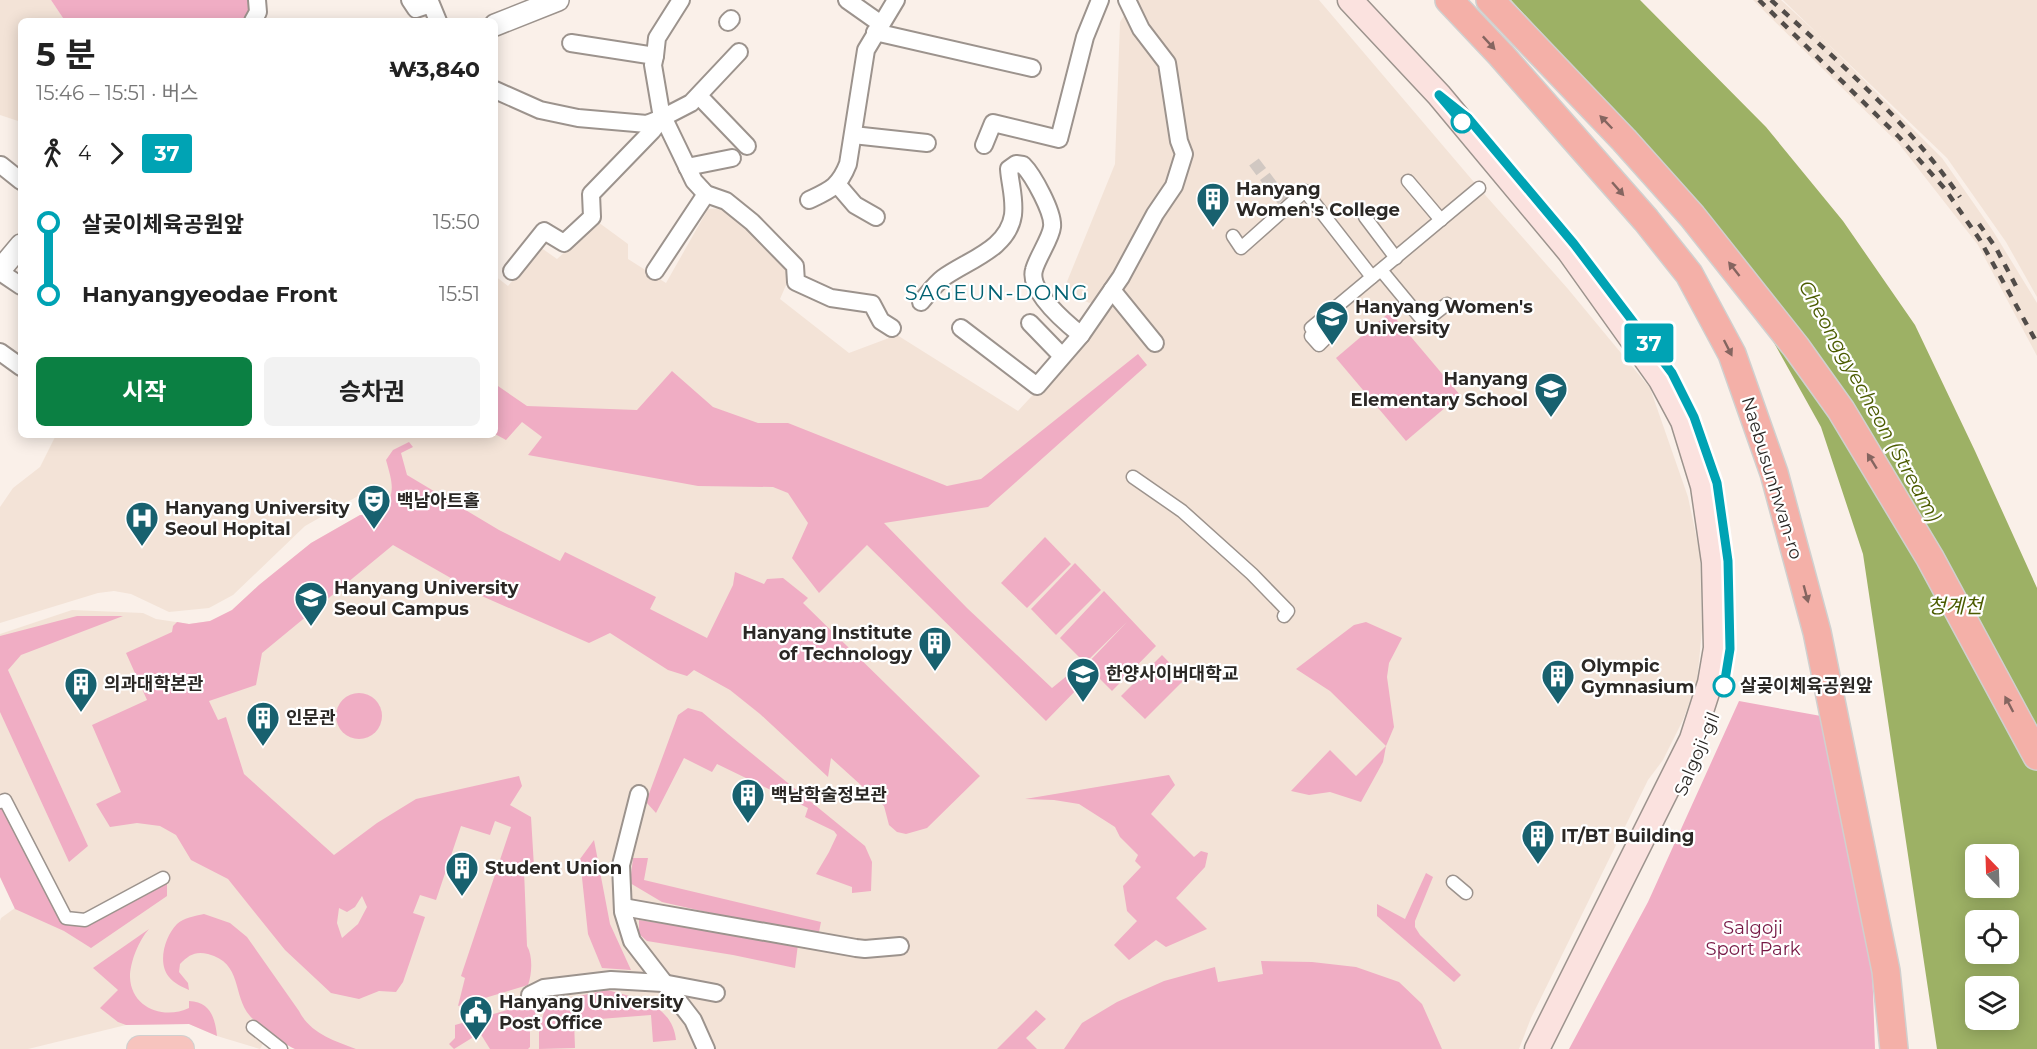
<!DOCTYPE html>
<html lang="ko">
<head>
<meta charset="utf-8">
<style>
  :root { --surface:#fff; --page:#f2f2f2; --text:#222; --muted:#767676; --accent:#0b8043 }
  body { margin:0; font-family:Montserrat,"Noto Sans KR",sans-serif; background:var(--page); color:var(--text); height:100vh; display:flex; flex-direction:column; font-size:22px; white-space:nowrap }
  * { box-sizing:border-box; margin:0 }
  p { font-size:20px; color:var(--muted) }
  .icon { flex:none; width:33px; height:33px; fill:none; stroke:currentColor; stroke-width:2; stroke-linecap:round; stroke-linejoin:round }
  .map { position:relative; flex:1; overflow:hidden }
  .sheet { position:absolute; left:18px; top:18px; width:480px; height:420px; display:flex; flex-direction:column; background:var(--surface); border-radius:9px; box-shadow:0 3px 15px #0003 }
  .sheet>* { flex:none }
  .badge { padding:0 12px; border-radius:4px; font-size:21px; line-height:39px }
  .needle { width:39px; rotate:337deg }
  .tools { position:absolute; left:1965px; top:844px; display:grid; gap:12px }
  .tools a { display:grid; place-items:center; width:54px; height:54px; border-radius:9px; background:var(--surface); box-shadow:0 3px 15px #0003; font-size:30px }
  .map>.badge { position:absolute; translate:-50% -50%; box-shadow:0 0 0 3px #fff }
  .legs { display:flex; align-items:center; gap:9px; height:66px; padding:0 18px; font-size:20px }
  .legs p { margin-inline-start:auto }
  .overview { display:flex; align-items:center; justify-content:space-between; height:102px; padding:0 18px }
  h1 { font-size:33px; font-weight:700; line-height:45px }
  .primary-button { display:flex; gap:12px; margin-top:auto; padding:12px 18px }
  .primary-button a { flex:1; height:69px; border-radius:9px; background:var(--accent); color:#fff; font-size:24px; font-weight:700; line-height:69px; text-align:center }
  .primary-button a+a { background:var(--page); color:var(--text) }
  ul { padding:0 18px; list-style:none }
  li { display:flex; align-items:center; gap:21px; height:72px; font-size:22px }
  li i { display:grid; place-items:center; width:9px; height:100%; margin:0 8px; background:currentColor }
  li i::after { content:''; width:15px; height:15px; margin:-8px; border:4px solid; border-radius:50%; background:var(--surface) }
  li p { margin-inline-start:auto }
  li:first-child i { background:linear-gradient(#0000 50%,currentColor 0) }
  li:last-child i { background:linear-gradient(currentColor 50%,#0000 0) }
  .map>svg:first-child { display:block }
  .built { fill:#f3e3d7 }
  .green { fill:#f0adc4; fill-rule:evenodd }
  .water { fill:#9db165; fill-rule:evenodd }
  .lines { fill:none; stroke-linecap:round; stroke-linejoin:round }
  .pedestrian-tunnel { stroke:#d1c8c2; stroke-width:12; stroke-dasharray:12 6; stroke-linecap:butt }
  .pedestrian-casing { stroke:#9c938d; stroke-width:15 }
  .minor-casing { stroke:#9c938d; stroke-width:20 }
  .tertiary-casing { stroke:#9c938d; stroke-width:24 }
  .secondary-casing { stroke:#9c938d; stroke-width:27 }
  .primary-casing { stroke:#d0d0cf; stroke-width:28 }
  .trunk-casing { stroke:#d0d0cf; stroke-width:30 }
  .pedestrian { stroke:#fff; stroke-width:12 }
  .minor { stroke:#fff; stroke-width:16 }
  .tertiary { stroke:#fff; stroke-width:21 }
  .secondary { stroke:#fbe2df; stroke-width:24 }
  .primary { stroke:#f7c4be; stroke-width:26 }
  .trunk { stroke:#f4b0a8; stroke-width:27 }
  .rail { stroke:#514c49; stroke-width:4.5; stroke-dasharray:8 8; stroke-linecap:butt }
  .oneway { fill:#856560 }
  .line-1-casing { stroke:#fff; stroke-width:14 }
  .line-1 { stroke:#00a3b4; stroke-width:9 }
  .stop-1-dot { fill:#fff; stroke:#00a3b4; stroke-width:3 }
  .labels { text-anchor:middle; stroke-width:4.5; stroke-linejoin:round; paint-order:stroke }
  .poi-label { font-size:18px; font-weight:bold; fill:#2b2825; stroke:#fff; text-anchor:start }
  .street-label { font-size:18px; fill:#2b2825; stroke:#fff }
  .stop-label { font-size:18px; font-weight:bold; fill:#2b2825; stroke:#fff; text-anchor:start }
  .park-label { font-size:18px; fill:#761946; stroke:#fff }
  .water-label { font-size:20px; font-style:italic; fill:#4b5b00; stroke:#fff }
  .quarter-label { font-size:21px; letter-spacing:1.5px; fill:#006171; stroke:#fff }
</style>
</head>
<body>
<div class="map">
<svg width="2037" height="1049" viewBox="0 0 2037 1049">
  <rect width="100%" height="100%" fill="#faf0e9"/>
  <g class="built">
    <polygon points="0,0 51,0 65,21 21,21 21,122 0,115"/>
    <polygon points="1128,0 1319,0 1479,188 1568,289 1650,388 1688,497 1700,554 1702,630 1697,682 1683,720 1663,760 1648,780 1531,1018 1519,1049 296,1049 270,1032 260,1049 217,1036 189,1024 126,1025 28,1049 0,1049 0,921 1,918 15,908 0,877 0,634 72,610 143,613 156,619 189,624 210,621 232,610 259,585 311,543 360,515 381,515 391,500 529,583 374,487 305,526 233,595 209,608 169,612 131,594 114,591 98,593 0,623 0,507 13,488 40,467 56,435 495,435 495,276 508,286 540,247 557,259 598,222 628,244 628,259 666,283 708,209 725,208 793,269 780,299 849,353 897,335 1018,411 1085,338 1112,296 1089,303 1064,289 1115,164 1120,22 1129,8"/>
    <polygon points="1753,0 1781,0 1821,37 1783,0 2037,0 2037,297 2006,242 1947,158 1821,37 1942,158 1993,231 2037,303 2037,356 1978,245 1899,144"/>
  </g>
  <g class="green">
    <polygon points="51,0 264,0 264,21 65,21"/>
    <polygon points="1390,312 1460,395 1406,441 1336,358"/>
    <polygon points="1138,354 1147,365 988,507 884,523 967,608 1052,688 1068,675 1082,684 1046,721 867,545 819,593 792,558 808,523 788,493 773,487 698,486 528,455 542,437 522,422 506,440 495,434 495,384 527,406 637,410 672,371 713,407 758,423 788,423 947,486 981,479"/>
    <path d="M 409,442 L 413,447 L 401,453 L 407,475 L 499,530 L 560,561 L 565,552 L 656,597 L 650,609 L 707,638 L 733,585 L 735,572 L 764,584 L 767,579 L 783,578 L 808,598 L 803,603 L 980,776 L 927,828 L 906,834 L 897,832 L 889,825 L 884,806 L 831,758 L 828,777 L 760,714 L 730,690 L 694,670 L 687,676 L 668,670 L 610,633 L 589,643 L 484,597 L 393,545 L 262,653 L 256,685 L 209,701 L 218,720 L 226,717 L 244,774 L 334,855 L 377,823 L 416,799 L 519,776 L 522,786 L 510,805 L 531,817 L 534,867 L 524,870 L 527,946 C 533,956 532,974 528,985 L 458,1006 L 465,978 L 461,976 L 511,827 L 495,821 L 490,835 L 461,826 L 436,900 L 420,895 L 413,913 L 425,917 L 403,982 L 396,992 L 379,991 L 359,999 L 331,993 L 285,950 L 228,879 L 191,860 L 176,835 L 160,826 L 137,823 L 110,827 L 96,804 L 121,792 L 92,725 L 147,700 L 126,653 L 172,632 L 173,626 L 177,622 L 189,624 L 210,621 L 232,610 L 259,585 L 311,543 L 360,515 L 381,515 C 396,492 393,485 386,460 L 393,450 ZM 362,896 L 367,907 L 358,924 L 342,938 L 337,923 L 339,908 L 347,912 L 355,907 Z"/>
    <polygon points="1045,537 1071,564 1027,608 1001,583"/>
    <polygon points="1075,563 1101,590 1056,635 1031,609"/>
    <polygon points="1104,591 1156,646 1112,691 1086,665 1127,622 1085,663 1060,638"/>
    <polygon points="77,616 123,616 21,655 8,670 88,846 69,862 0,712 0,636"/>
    <polygon points="1366,622 1402,638 1389,663 1387,677 1394,727 1386,746 1383,762 1361,802 1330,792 1309,795 1291,791 1330,750 1356,776 1386,746 1330,691 1296,669 1354,625"/>
    <polygon points="1162,655 1185,679 1145,719 1121,696"/>
    <circle cx="359" cy="716" r="23"/>
    <polygon points="1739,701 1821,716 1872,965 1875,1049 1569,1049 1648,902"/>
    <polygon points="688,708 702,712 728,734 865,846 872,862 871,891 852,893 852,887 816,874 829,852 837,835 834,831 805,817 808,808 717,764 712,772 684,758 656,813 646,802 678,715"/>
    <polygon points="1169,775 1175,785 1151,814 1194,857 1201,851 1208,853 1205,867 1176,898 1207,929 1166,947 1156,940 1129,960 1114,945 1137,921 1127,911 1123,886 1141,867 1135,861 1138,855 1120,837 1115,827 1079,804 1054,800 1025,799"/>
    <polygon points="0,802 74,919 163,878 167,884 167,896 91,948 64,931 15,909 0,877"/>
    <polygon points="594,840 610,924 631,970 602,968 588,934 580,859"/>
    <polygon points="633,858 648,858 644,880 821,922 818,937 662,902 630,883"/>
    <polygon points="1426,873 1433,877 1415,921 1415,927 1420,935 1461,975 1454,982 1377,916 1377,904 1405,919"/>
    <path d="M 204,914 L 230,923 L 247,937 L 299,1011 C 311,1034 333,1040 356,1049 C 344,1049 304,1049 295,1049 C 286,1045 256,1023 250,1016 C 232,995 243,963 208,954 C 195,951 189,955 180,964 L 179,972 L 188,983 L 189,990 C 182,987 174,983 169,977 C 157,963 165,936 177,924 C 183,918 195,916 204,914 Z"/>
    <polygon points="639,920 798,944 795,968 733,955 647,941 639,934"/>
    <path d="M 149,929 C 139,940 130,962 130,977 C 131,1008 164,1020 189,1008 L 189,1001 C 210,1002 215,1017 217,1036 L 189,1024 L 126,1025 L 118,1022 L 100,1008 L 118,990 L 93,968 Z"/>
    <polygon points="1261,961 1312,962 1356,967 1399,982 1422,1004 1442,1049 1064,1049 1082,1023 1117,1002 1164,981 1215,967 1218,982 1263,974"/>
    <path d="M 607,990 C 637,998 672,1004 676,1040 L 653,1042 L 651,1015 L 574,1021 L 575,1048 L 539,1049 L 539,1030 L 546,1005 L 565,999 Z"/>
    <polygon points="539,1001 530,1032 530,1047 528,1049 490,1049 480,1033 454,1049 449,1044 455,1038 455,1025"/>
    <polygon points="1036,1010 1046,1019 1026,1038 1037,1049 997,1049"/>
  </g>
  <path class="water" d="M 1511,0 L 1640,0 L 1766,127 L 1843,221 L 1915,325 L 1975,451 L 2037,588 L 2037,1049 L 1937,1049 L 1863,554 L 1821,427 L 1691,194 ZM 1976,855 L 2008,855 L 2008,888 L 1976,888 ZM 1976,921 L 2008,921 L 2008,954 L 1976,954 ZM 1976,987 L 2008,987 L 2008,1020 L 1976,1020 Z"/>
  <g class="lines">
    <polyline class="pedestrian-tunnel" points="1254,162 1288,207"/>
    <defs>
      <g id="pedestrian">
        <polyline points="1408,181 1441,220"/>
        <polyline points="1365,217 1396,258"/>
        <polyline points="1233,236 1241,248 1305,191 1372,277"/>
        <polyline points="1381,270 1424,322 1447,304"/>
        <polyline points="1311,328 1479,188"/>
        <polyline points="1311,336 1319,345 1327,337 1315,325"/>
        <polyline points="1133,477 1182,511 1252,574 1288,611 1284,616"/>
        <polyline points="0,802 5,800 66,918 85,920 163,878"/>
        <polyline points="1453,882 1466,893"/>
        <polyline points="253,1027 281,1049"/>
      </g>
      <g id="minor">
        <polyline points="410,0 416,9 431,4 438,21"/>
        <polyline points="681,0 657,38 655,56 653,65 662,118 667,125 694,181 706,194 726,201 752,222 795,266 796,282 831,298 872,304 881,321 892,328"/>
        <polyline points="847,0 881,24"/>
        <polyline points="253,21 258,12 257,0"/>
        <polyline points="728,22 731,19"/>
        <polyline points="875,32 1032,68"/>
        <polyline points="571,43 655,56"/>
        <polyline points="495,90 540,110 578,118 647,124 662,118"/>
        <polyline points="699,96 747,146"/>
        <polyline points="853,135 927,143"/>
        <polyline points="984,145 993,123 1059,139 1085,37 1100,0"/>
        <polyline points="1,165 21,181"/>
        <polyline points="687,167 732,158"/>
        <polyline points="837,184 855,205 876,217"/>
        <path d="M 809,200 C 830,190 839,187 848,164 L 866,50 L 896,0"/>
        <polyline points="512,271 544,231 564,243 592,217 591,194 652,131 662,118 691,103 739,52"/>
        <polyline points="655,271 706,194"/>
        <polyline points="0,272 21,286"/>
        <polyline points="1112,290 1155,343"/>
        <path d="M 921,302 C 928,294 935,284 943,278 C 968,260 1008,249 1013,215 C 1015,198 1010,184 1009,169 L 1016,164 L 1023,165 C 1033,175 1054,213 1052,227 C 1051,238 1037,258 1034,270 C 1028,291 1066,323 1081,335"/>
        <polyline points="1030,323 1061,355"/>
        <polyline points="961,328 1037,386 1081,335 1121,277 1155,214 1174,186 1184,154 1179,141 1167,63 1141,29 1127,0"/>
        <polyline points="0,352 21,367"/>
        <polyline points="639,794 621,865 623,912 632,941 693,1020 706,1049"/>
        <polyline points="623,907 856,948 865,949 900,946"/>
        <polyline points="530,995 544,988 611,980 663,983 716,993"/>
      </g>
      <g id="tertiary">
        <polyline points="495,25 558,0"/>
        <polyline points="0,270 21,245"/>
      </g>
      <polyline id="secondary" points="1350,0 1439,95 1569,251 1661,380 1683,421 1703,486 1714,562 1716,648 1710,683 1692,739 1537,1049"/>
      <polyline id="primary" points="140,1049 181,1049"/>
      <g id="trunk">
        <polyline points="1449,0 1501,55 1646,220 1689,274 1732,354 1774,473 1817,632 1886,971 1894,1049"/>
        <polyline points="1490,0 1624,140 1692,216 1796,347 1841,410 1930,558 2037,756"/>
      </g>
    </defs>
    <use href="#pedestrian" class="pedestrian-casing"/>
    <use href="#minor" class="minor-casing"/>
    <use href="#tertiary" class="tertiary-casing"/>
    <use href="#secondary" class="secondary-casing"/>
    <use href="#primary" class="primary-casing"/>
    <use href="#trunk" class="trunk-casing"/>
    <use href="#pedestrian" class="pedestrian"/>
    <use href="#minor" class="minor"/>
    <use href="#tertiary" class="tertiary"/>
    <use href="#secondary" class="secondary"/>
    <use href="#primary" class="primary"/>
    <use href="#trunk" class="trunk"/>
    <g class="rail">
      <polyline points="1759,0 1899,137 1945,189 1980,240 2037,343"/>
      <path d="M 1771,0 C 1838,61 1908,122 1960,197"/>
      <polyline points="1979,224 1996,248 2016,286"/>
    </g>
  </g>
  <defs><path id="oneway-solid" d="M-6-.8H1V-3.2L6.5 0L1 3.2V.8H-6Z" transform="scale(1.5)"/></defs>
  <g class="oneway">
    <use href="#oneway-solid" transform="translate(1489 43) rotate(47)"/>
    <use href="#oneway-solid" transform="translate(1606 122) rotate(-134)"/>
    <use href="#oneway-solid" transform="translate(1618 189) rotate(49)"/>
    <use href="#oneway-solid" transform="translate(1734 269) rotate(-128)"/>
    <use href="#oneway-solid" transform="translate(1728 348) rotate(63)"/>
    <use href="#oneway-solid" transform="translate(1872 461) rotate(-122)"/>
    <use href="#oneway-solid" transform="translate(1806 594) rotate(75)"/>
    <use href="#oneway-solid" transform="translate(2009 704) rotate(-118)"/>
  </g>
  <g class="lines">
    <defs>
      <polyline id="line-1" points="1462,122 1439,95 1468,118 1574,244 1672,373 1694,417 1717,483 1728,561 1730,649 1724,686"/>
    </defs>
    <use href="#line-1" class="line-1-casing"/>
    <use href="#line-1" class="line-1"/>
  </g>
  <defs>
    <symbol id="building-pin" viewBox="-11 -11 22 30"><path d="M0 17L-7.5 6A9.5 9.5 0 1 1 7.5 6Z" fill="#18616f" stroke="#fff"/><path d="M-4-6H4V6H1V3H-1V6H-4ZM-2.5-4.3h1.7v1.8h-1.7ZM.8-4.3h1.7v1.8H.8ZM-2.5-1h1.7V.8h-1.7ZM.8-1h1.7V.8H.8Z" fill="#fff"/></symbol>
    <symbol id="university-pin" viewBox="-11 -11 22 30"><path d="M0 17L-7.5 6A9.5 9.5 0 1 1 7.5 6Z" fill="#18616f" stroke="#fff"/><path d="M0-5L7-2L0 1L-7-2ZM-4 1L0 2.5L4 1V4Q0 6-4 4Z" fill="#fff"/></symbol>
    <symbol id="school-pin" viewBox="-11 -11 22 30"><path d="M0 17L-7.5 6A9.5 9.5 0 1 1 7.5 6Z" fill="#18616f" stroke="#fff"/><path d="M0-5L7-2L0 1L-7-2ZM-4 1L0 2.5L4 1V4Q0 6-4 4Z" fill="#fff"/></symbol>
    <symbol id="theatre-pin" viewBox="-11 -11 22 30"><path d="M0 17L-7.5 6A9.5 9.5 0 1 1 7.5 6Z" fill="#18616f" stroke="#fff"/><path d="M-5-5.5Q0-4 5-5.5V0Q5 5 0 6Q-5 5-5 0ZM-3.3-2.5H-1v1.5H-3.3ZM1-2.5H3.3v1.5H1ZM-2.8 1Q0 5.5 2.8 1Z" fill="#fff"/></symbol>
    <symbol id="hospital-pin" viewBox="-11 -11 22 30"><path d="M0 17L-7.5 6A9.5 9.5 0 1 1 7.5 6Z" fill="#18616f" stroke="#fff"/><path d="M-5-5h3v3.5h4V-5h3V5h-3V1.5h-4V5h-3Z" fill="#fff"/></symbol>
    <symbol id="civic-pin" viewBox="-11 -11 22 30"><path d="M0 17L-7.5 6A9.5 9.5 0 1 1 7.5 6Z" fill="#18616f" stroke="#fff"/><path d="M-.6-6.5H3V-4.5H.6V-3L4-1V1h2V6H-6V1h2V-1L-.6-3ZM-1.2 2.5V6h2.4V2.5Z" fill="#fff"/></symbol>
  </defs>
  <g fill-rule="evenodd">
    <use href="#building-pin" x="1194" y="180" width="38" height="52"/>
    <use href="#university-pin" x="1313" y="298" width="38" height="52"/>
    <use href="#school-pin" x="1532" y="370" width="38" height="52"/>
    <use href="#theatre-pin" x="355" y="482" width="38" height="52"/>
    <use href="#hospital-pin" x="123" y="499" width="38" height="52"/>
    <use href="#university-pin" x="292" y="579" width="38" height="52"/>
    <use href="#building-pin" x="916" y="624" width="38" height="52"/>
    <use href="#university-pin" x="1064" y="655" width="38" height="52"/>
    <use href="#building-pin" x="1539" y="657" width="38" height="52"/>
    <use href="#building-pin" x="62" y="665" width="38" height="52"/>
    <use href="#building-pin" x="244" y="699" width="38" height="52"/>
    <use href="#building-pin" x="729" y="776" width="38" height="52"/>
    <use href="#building-pin" x="1519" y="817" width="38" height="52"/>
    <use href="#building-pin" x="443" y="849" width="38" height="52"/>
    <use href="#civic-pin" x="457" y="993" width="38" height="52"/>
  </g>
  <g class="stop-1-dot">
    <circle cx="1462" cy="122" r="10"/>
    <circle cx="1724" cy="686" r="10"/>
  </g>
  <g class="labels">
    <g class="poi-label">
      <text x="1236" y="195">Hanyang<tspan x="1236" dy="21">Women's College</tspan></text>
      <text x="1355" y="313">Hanyang Women's<tspan x="1355" dy="21">University</tspan></text>
      <text x="1528" y="385" text-anchor="end">Hanyang<tspan x="1528" dy="21">Elementary School</tspan></text>
      <text x="397" y="507">백남아트홀</text>
      <text x="165" y="514">Hanyang University<tspan x="165" dy="21">Seoul Hopital</tspan></text>
      <text x="334" y="594">Hanyang University<tspan x="334" dy="21">Seoul Campus</tspan></text>
      <text x="912" y="639" text-anchor="end">Hanyang Institute<tspan x="912" dy="21">of Technology</tspan></text>
      <text x="1581" y="672">Olympic<tspan x="1581" dy="21">Gymnasium</tspan></text>
      <text x="1106" y="680">한양사이버대학교</text>
      <text x="104" y="690">의과대학본관</text>
      <text x="286" y="724">인문관</text>
      <text x="771" y="801">백남학술정보관</text>
      <text x="1561" y="842">IT/BT Building</text>
      <text x="485" y="874">Student Union</text>
      <text x="499" y="1008">Hanyang University<tspan x="499" dy="21">Post Office</tspan></text>
    </g>
    <g class="street-label">
      <text transform="translate(1772 478) rotate(73)" y="6">Naebusunhwan-ro</text>
      <text transform="translate(1697 754) rotate(-67)" y="6">Salgoji-gil</text>
    </g>
    <g class="stop-label">
      <text x="1740" y="692">살곶이체육공원앞</text>
    </g>
    <g class="park-label">
      <text x="1753" y="934">Salgoji<tspan x="1753" dy="21">Sport Park</tspan></text>
    </g>
    <g class="water-label">
      <text transform="translate(1870 401) rotate(61)" y="7">Cheonggyecheon (Stream)</text>
      <text x="1955" y="613">청계천</text>
    </g>
    <g class="quarter-label">
      <text x="997" y="300">SAGEUN-DONG</text>
    </g>
  </g>
</svg>
<div class="tools">
<a><svg class="needle" viewBox="-14 -14 28 28"><path d="M0-13l5 13h-10z" fill="#e53935"/><path d="M0 13l5-13h-10z" fill="#767676"/></svg></a>
<a><svg class="icon" aria-label="locate" viewBox="0 0 24 24"><circle cx="12" cy="12" r="6"/><path d="M12 2v4M12 18v4M2 12h4M18 12h4"/></svg></a>
<a><svg class="icon" aria-label="layers" viewBox="0 0 24 24"><path d="M12 4l9 5-9 5-9-5zM3 14l9 5 9-5"/></svg></a>
</div>
<b class="badge" style="left:1649px;top:343px;background:#00a3b4;color:#fff">37</b>
<section class="sheet">
<div class="overview"><div><h1>5 분</h1><p>15:46 – 15:51 · 버스</p></div><b>₩3,840</b></div>
<div class="legs"><svg class="icon" aria-label="walk" viewBox="0 0 24 24"><circle cx="13" cy="4" r="2"/><path d="M13 8l-2 6 4 7M11 14l-3 7M7 12l3-4h3l4 4"/></svg>4<svg class="icon" aria-label="forward" viewBox="0 0 24 24"><path d="M9 5l7 7-7 7"/></svg><b class="badge" style="background:#00a3b4;color:#fff">37</b></div>
<ul>
<li><i style="color:#00a3b4"></i><b>살곶이체육공원앞</b><p>15:50</p></li>
<li><i style="color:#00a3b4"></i><b>Hanyangyeodae Front</b><p>15:51</p></li>
</ul>
<div class="primary-button"><a>시작</a><a>승차권</a></div>
</section>
</div>
</body>
</html>
